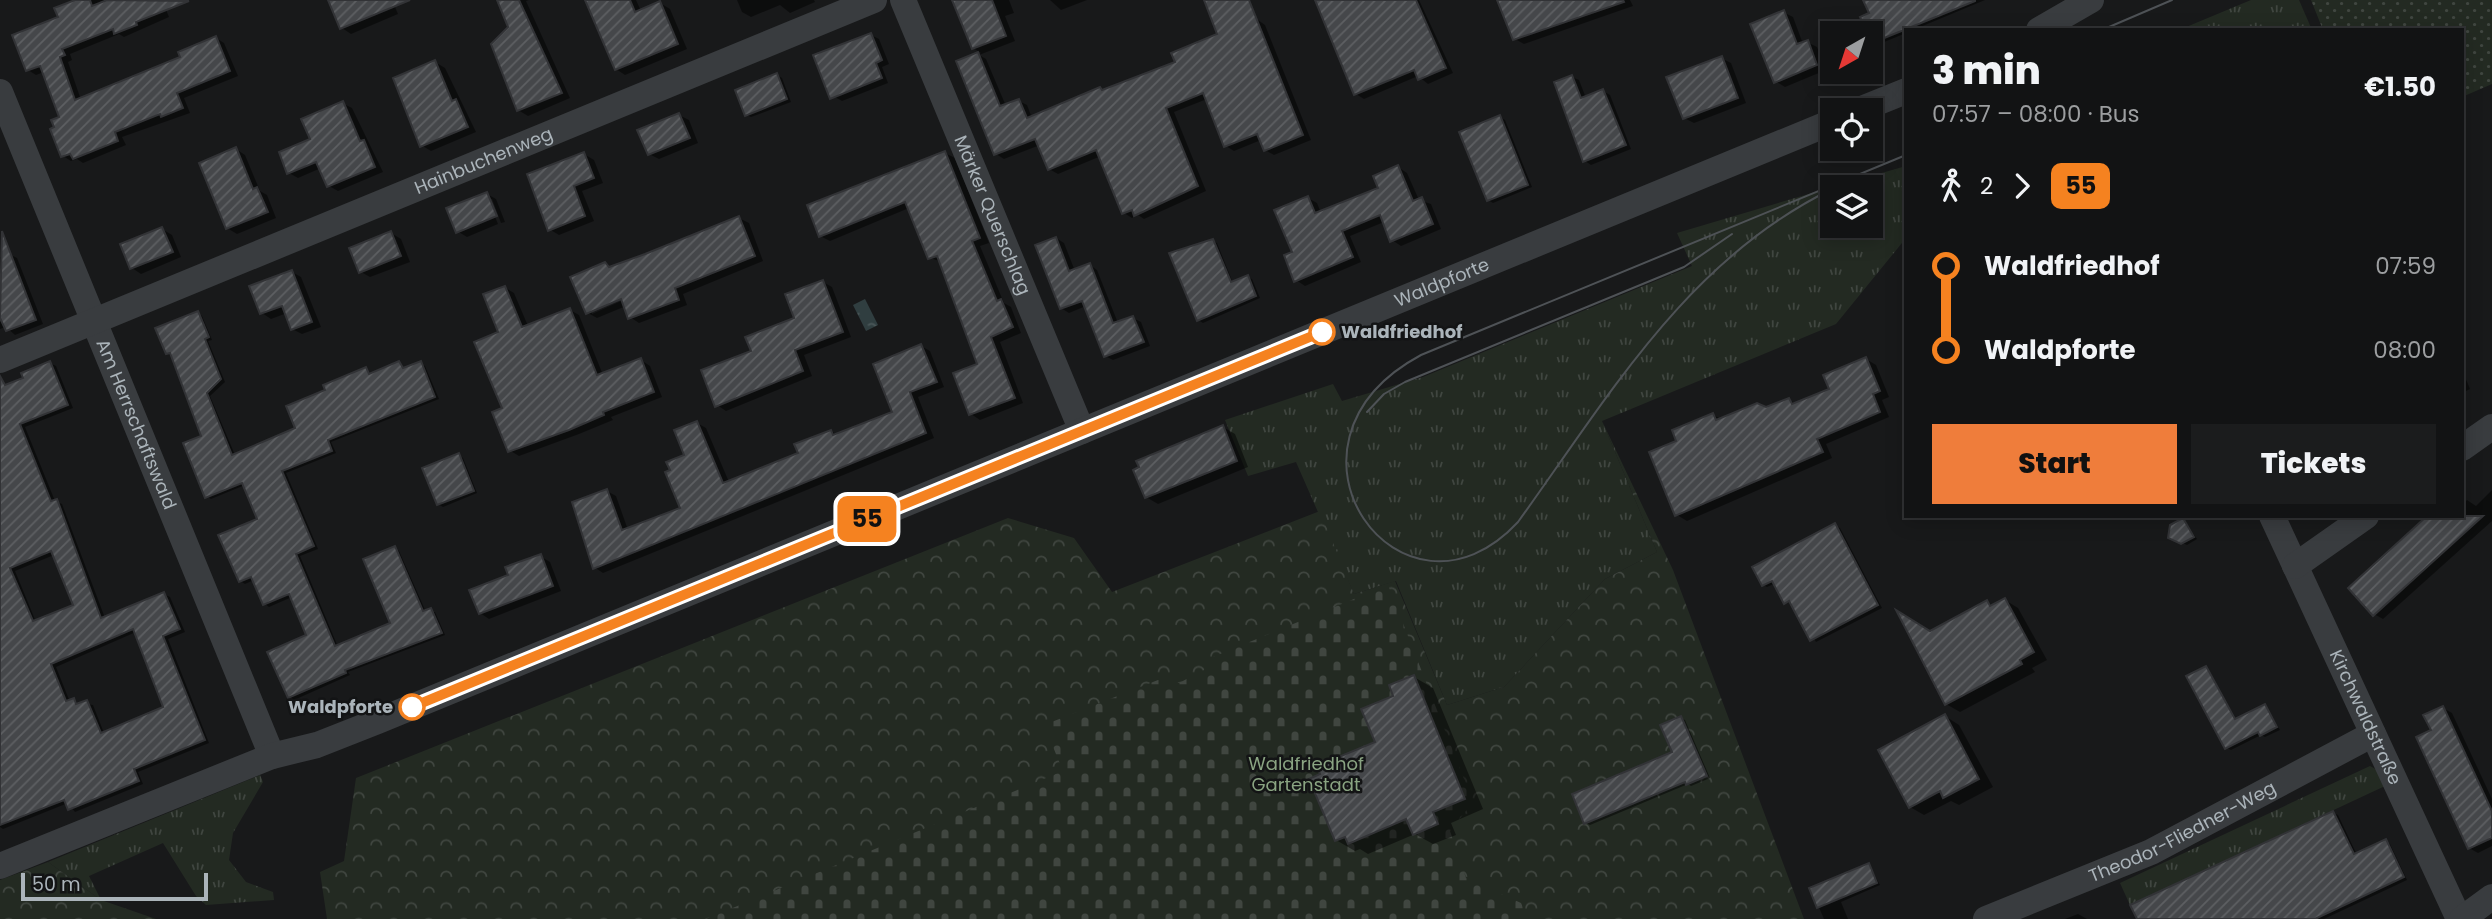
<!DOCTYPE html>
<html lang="en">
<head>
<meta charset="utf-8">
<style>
  :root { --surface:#121314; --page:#1b1c1d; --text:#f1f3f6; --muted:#9c9ea0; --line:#313234; --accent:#ef7d3b }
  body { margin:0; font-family:Poppins,sans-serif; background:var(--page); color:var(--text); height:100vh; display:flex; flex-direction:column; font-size:26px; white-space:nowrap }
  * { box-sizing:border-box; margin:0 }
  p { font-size:23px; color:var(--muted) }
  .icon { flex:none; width:38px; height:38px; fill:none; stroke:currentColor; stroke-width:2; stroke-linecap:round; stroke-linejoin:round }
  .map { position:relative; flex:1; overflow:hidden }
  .panel { position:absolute; left:1904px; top:28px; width:560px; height:490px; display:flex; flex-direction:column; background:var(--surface); border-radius:0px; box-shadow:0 4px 18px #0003,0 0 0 2px var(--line) }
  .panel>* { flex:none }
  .badge { padding:0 14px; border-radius:10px; font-size:24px; line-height:46px }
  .needle { width:46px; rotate:219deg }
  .fabs { position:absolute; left:1820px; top:21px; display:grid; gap:14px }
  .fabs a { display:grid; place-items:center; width:63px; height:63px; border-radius:0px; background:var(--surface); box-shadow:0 4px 18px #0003,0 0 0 2px var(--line); font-size:35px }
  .scale { position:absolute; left:21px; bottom:18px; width:187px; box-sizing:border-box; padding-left:7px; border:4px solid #abb4ba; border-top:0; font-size:19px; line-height:24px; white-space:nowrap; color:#abb4ba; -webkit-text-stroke:5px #131415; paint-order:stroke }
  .map>.badge { position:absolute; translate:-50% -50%; box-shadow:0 0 0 4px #fff }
  .legs { display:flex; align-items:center; gap:10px; height:77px; padding:0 28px; font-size:23px }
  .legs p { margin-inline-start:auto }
  .summary { display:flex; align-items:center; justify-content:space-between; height:119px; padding:0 28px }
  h1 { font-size:38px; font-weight:800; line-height:52px }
  .cta { display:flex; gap:14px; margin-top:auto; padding:14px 28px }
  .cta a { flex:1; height:80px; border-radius:0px; background:var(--accent); color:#111; font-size:28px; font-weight:800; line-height:80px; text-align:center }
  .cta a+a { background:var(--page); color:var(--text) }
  ul { padding:0 28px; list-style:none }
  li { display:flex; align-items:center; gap:24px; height:84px; font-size:26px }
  li i { display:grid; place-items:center; width:10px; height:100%; margin:0 9px; background:currentColor }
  li i::after { content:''; width:18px; height:18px; margin:-9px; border:5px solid; border-radius:50%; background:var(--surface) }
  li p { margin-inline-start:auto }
  li:first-child i { background:linear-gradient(#0000 50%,currentColor 0) }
  li:last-child i { background:linear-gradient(currentColor 50%,#0000 0) }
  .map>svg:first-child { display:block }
  .grass { fill:url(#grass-tufts) }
  .forest { fill:url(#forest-crowns) }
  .cemetery { fill:url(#cemetery-stones) }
  .park { fill:url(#park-dots) }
  .water { fill:url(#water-ripples) }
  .shadow { fill:#0007; fill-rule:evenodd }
  .building { fill:url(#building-hatch); stroke:#323336; stroke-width:2; fill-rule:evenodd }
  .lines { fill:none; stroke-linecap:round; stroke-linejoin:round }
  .minor { stroke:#393c3f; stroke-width:26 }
  .tram { stroke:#4e5256; stroke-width:2 }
  .line-1-casing { stroke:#fff; stroke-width:16 }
  .line-1 { stroke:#f58220; stroke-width:10 }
  .stop-1-dot { fill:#fff; stroke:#f58220; stroke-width:3.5 }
  .labels { text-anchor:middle; stroke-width:5; stroke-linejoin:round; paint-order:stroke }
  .street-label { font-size:18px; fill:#abb4ba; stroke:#131415 }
  .stop-label { font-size:18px; font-weight:bold; fill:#abb4ba; stroke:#131415; text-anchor:start }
  .park-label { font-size:18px; fill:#8aa482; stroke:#131415 }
</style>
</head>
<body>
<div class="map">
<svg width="2492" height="919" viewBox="0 0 2492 919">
  <defs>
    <pattern id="grass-tufts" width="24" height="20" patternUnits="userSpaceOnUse" patternTransform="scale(1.75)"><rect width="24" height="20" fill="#232a22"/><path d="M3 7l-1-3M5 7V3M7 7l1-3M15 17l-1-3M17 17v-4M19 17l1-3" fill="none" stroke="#404640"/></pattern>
    <pattern id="forest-crowns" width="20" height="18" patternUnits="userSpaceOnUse" patternTransform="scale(1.75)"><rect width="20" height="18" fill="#232a22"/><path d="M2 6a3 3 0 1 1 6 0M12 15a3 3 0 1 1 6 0" fill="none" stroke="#404640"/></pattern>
    <pattern id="cemetery-stones" width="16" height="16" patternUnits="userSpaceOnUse" patternTransform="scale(1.75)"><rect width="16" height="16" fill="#232a22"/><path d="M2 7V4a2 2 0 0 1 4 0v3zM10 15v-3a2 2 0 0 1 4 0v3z" fill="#404640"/></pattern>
    <pattern id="park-dots" width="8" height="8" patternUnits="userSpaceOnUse" patternTransform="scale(1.75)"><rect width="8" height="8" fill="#232a22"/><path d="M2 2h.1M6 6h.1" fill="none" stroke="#404640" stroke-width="1.8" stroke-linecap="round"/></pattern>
    <pattern id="water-ripples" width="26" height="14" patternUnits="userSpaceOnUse" patternTransform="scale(1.75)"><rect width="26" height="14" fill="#303e40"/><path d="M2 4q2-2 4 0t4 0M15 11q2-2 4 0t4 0" fill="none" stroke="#4b585a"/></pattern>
    <pattern id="building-hatch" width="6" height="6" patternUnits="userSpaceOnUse" patternTransform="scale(1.75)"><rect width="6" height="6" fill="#45474a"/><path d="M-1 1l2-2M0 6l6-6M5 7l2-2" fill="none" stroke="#5d5f62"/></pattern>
  </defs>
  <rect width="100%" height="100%" fill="#18191a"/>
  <g class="grass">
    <polygon points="2251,0 2299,0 2312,30 2179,30"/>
    <polygon points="1906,166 1906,238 1836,324 1602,421 1657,552 1605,579 1504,687 1447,705 1396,581 1354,594 1296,462 1248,476 1225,420 1333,384 1342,401 1423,377 1692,266 1677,233 1832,187 1832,226 1871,226 1871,187 1833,187"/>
    <polygon points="2370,766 2379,771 2385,786 2130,905 2120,883"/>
    <polygon points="260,775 263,782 233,833 229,860 246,882 273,892 274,900 206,905 196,896 163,843 89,876 101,900 48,862"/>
  </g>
  <g class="forest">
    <polygon points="1602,421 1673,570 1804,919 327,919 320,872 344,861 356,778 1008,518 1074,538 1112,592 1320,511 1354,594 1395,581 1447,705 1504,687 1605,579 1657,552"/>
    <polygon points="48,862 101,900 156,919 0,919 0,880"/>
  </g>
  <polygon class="cemetery" points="1388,585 1473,802 1450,831 1466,878 1521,903 1528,919 706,919 1063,771 1044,725 1158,680 1179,683 1204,670 1208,659"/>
  <polygon class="park" points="2311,0 2492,0 2492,84 2462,97 2462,30 2323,30"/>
  <polygon class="water" points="865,299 878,325 866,331 853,305"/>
  <g class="shadow">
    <polygon points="78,0 162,0 169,17 124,37 119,34 70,54 72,60 68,62 81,100 183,58 216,38 224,43 238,76 184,98 190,113 122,137 126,145 83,163 77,159 71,161 63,156 61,118 44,72 36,75 28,70 60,18"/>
    <polygon points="330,0 392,0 398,14 351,34 342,28"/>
    <polygon points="499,0 529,0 526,1 570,98 528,116 518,110 510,27"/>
    <polygon points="587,0 636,0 641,11 660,3 670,9 687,49 625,75 616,69"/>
    <polygon points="737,0 814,0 815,2 790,13 780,5 751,17 742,12"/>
    <polygon points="954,0 1009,0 1014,13 1005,16 1015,41 979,55 986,59 1006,106 1019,101 1027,105 1032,118 1100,89 1104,91 1177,63 1219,35 1206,0 1230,0 1265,25 1311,140 1274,155 1265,150 1261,140 1234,151 1226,146 1207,99 1174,112 1206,191 1144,219 1138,215 1132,218 1124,213 1101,156 1058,174 1049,169 1040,145 1004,159 996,154 958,62 981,53 973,48"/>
    <polygon points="1050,0 1087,0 1061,10"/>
    <polygon points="1317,0 1419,0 1453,73 1428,84 1418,76 1364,99 1356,94"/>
    <polygon points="1506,0 1630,0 1633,6 1524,44 1515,39"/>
    <polygon points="1865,0 1985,0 1913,30 1906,30 1906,33 1877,45 1873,42 1863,17 1871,14"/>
    <polygon points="1783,12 1793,17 1803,44 1807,42 1817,47 1826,70 1785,87 1775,81"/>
    <polygon points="871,35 879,39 889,64 882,67 888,83 842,101 835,97"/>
    <polygon points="1721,58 1731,63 1746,103 1694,123 1684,118"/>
    <polygon points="435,62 445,68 476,132 431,151 421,145"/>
    <polygon points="777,75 782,78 791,102 751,117 746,115"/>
    <polygon points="1572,77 1579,80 1586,98 1603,91 1610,95 1631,149 1591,165 1585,161"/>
    <polygon points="342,103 352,108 383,172 338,191 329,186 321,168 298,178 289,173"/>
    <polygon points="679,115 689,120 698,143 659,159 649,154"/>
    <polygon points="1500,117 1505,120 1532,187 1493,203 1488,200"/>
    <polygon points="236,149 245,155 260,191 267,195 276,218 237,234 227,228"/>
    <polygon points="945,153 955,158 989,243 980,246 1004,303 1011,307 1021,333 1000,342 1023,403 980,420 971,414 980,365 942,262 930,258 909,208 830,241 820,236"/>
    <polygon points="584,154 594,160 603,183 582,191 594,221 559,235 549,229"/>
    <polygon points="1398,167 1407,173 1419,200 1431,204 1441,229 1401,246 1392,240 1384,222 1350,236 1361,262 1305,286 1296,280 1294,253 1308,198 1317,203 1321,213 1380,189"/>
    <polygon points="487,194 496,199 505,222 501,223 492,199 488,199 498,224 467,237 457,231"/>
    <path d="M 739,218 L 749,223 L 763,261 L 683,294 L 687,305 L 639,323 L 630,317 L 626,306 L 597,318 L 588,313 L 605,264 L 611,268 ZM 629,294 L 630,297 L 592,314 L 592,310 Z"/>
    <polygon points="162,229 172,235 181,257 141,274 132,268"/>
    <polygon points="391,233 401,239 410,262 370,277 361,272"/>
    <polygon points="1056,238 1064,243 1075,271 1090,265 1097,270 1118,323 1133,318 1141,322 1150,346 1113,360 1105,356 1086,306 1069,313 1061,308"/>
    <polygon points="1213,241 1217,243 1233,283 1247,277 1252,279 1260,298 1203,323 1198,320"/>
    <polygon points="9,254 17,258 43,324 15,335 6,327 0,329 0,257"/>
    <polygon points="292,272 301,277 321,327 302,334 292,329 287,313 271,319 262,313"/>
    <polygon points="823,282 832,287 851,337 804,355 812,376 726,411 717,405 753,352 796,319"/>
    <polygon points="504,287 514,293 528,326 570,310 579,315 603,375 641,360 650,366 662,397 611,417 613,420 579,434 519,456 509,450 500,333"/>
    <polygon points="198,313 202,316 212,340 208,341 225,382 210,396 235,455 297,429 327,391 366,369 372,375 399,363 405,369 420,363 425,366 439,399 331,442 336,453 286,473 318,549 300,556 338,647 392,624 395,548 399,551 426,612 435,612 445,635 348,672 350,675 294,700 290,697 308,636 292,597 269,607 265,604 254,580 245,584 240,581 260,520 245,485 211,499 206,496 204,437 173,356 168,353"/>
    <polygon points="921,346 930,351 944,387 918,397 934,438 603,573 594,567 607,491 616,496 628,530 682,509 687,456 697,423 706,428 729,482 800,454 831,431 838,435 894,413"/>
    <polygon points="1866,359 1876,365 1889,397 1882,400 1889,417 1826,444 1832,458 1687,521 1677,515 1679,442 1713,415 1721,419 1789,400 1797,404 1831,390"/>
    <path d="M 50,363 L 56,366 L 73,408 L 25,427 L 55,501 L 62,504 L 105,618 L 164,594 L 170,597 L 185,632 L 168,639 L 209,743 L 138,772 L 143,784 L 75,812 L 68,803 L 3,829 L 0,827 L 0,389 L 25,379 ZM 54,555 L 75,606 L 36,622 L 15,571 ZM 136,632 L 165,708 L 104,733 L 93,705 L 70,702 L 56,667 Z"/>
    <polygon points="2462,370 2470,389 2462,393"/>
    <polygon points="1223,427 1235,434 1248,467 1158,504 1146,497"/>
    <polygon points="459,455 463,458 477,493 443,507 438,504"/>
    <polygon points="2492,490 2492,521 2383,619 2374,614 2462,516 2462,505 2467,500 2476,506"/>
    <polygon points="2183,520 2197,539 2187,545 2174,539"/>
    <polygon points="1835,525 1840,528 1882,608 1816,642 1793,603 1786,602 1776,583 1767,587 1763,585"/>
    <polygon points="540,556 550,562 561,591 489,619 480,613 511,576"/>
    <polygon points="2005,600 2018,608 2047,660 2032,668 2035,672 1960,712 1946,704 1931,633 1987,602 1993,606"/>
    <polygon points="2206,668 2237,720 2265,706 2280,730 2265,737 2261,735 2231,750 2227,748"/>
    <polygon points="1414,677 1433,688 1483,809 1451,823 1456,835 1433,844 1415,834 1368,854 1360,849 1355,851 1336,840 1395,697"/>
    <polygon points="2443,708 2452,713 2492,799 2492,846 2478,853 2469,848 2433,731"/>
    <polygon points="1945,716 1959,725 1993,787 1959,805 1951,801 1924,815 1910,807"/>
    <polygon points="1681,718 1685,720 1710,778 1691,786 1688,784 1590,825 1586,823 1674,753"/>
    <polygon points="2333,813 2338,815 2357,855 2386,841 2390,844 2407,880 2324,919 2139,919"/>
    <polygon points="1869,865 1880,885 1841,902 1848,919 1824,919 1811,889"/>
    <polygon points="2078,914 2087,919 2065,919"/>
  </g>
  <g class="building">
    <polygon points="75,0 90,0 92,6 107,0 189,1 136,22 137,25 114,34 113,29 62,49 65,55 60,57 75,100 180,57 178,52 216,36 230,71 177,93 183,108 161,117 160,114 115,132 118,141 73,159 70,154 61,157 50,129 54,127 51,120 59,117 40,66 26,71 12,35 58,17 54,8"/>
    <polygon points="328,0 410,0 340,29"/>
    <polygon points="497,0 519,0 562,93 517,111 491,44 508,27"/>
    <polygon points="585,0 630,0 635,12 660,1 678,44 615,70"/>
    <polygon points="952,0 992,0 1006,36 972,49"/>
    <polygon points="1204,0 1249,0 1303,135 1264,151 1257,134 1224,147 1203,93 1166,108 1198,186 1134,216 1132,210 1122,214 1096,150 1048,170 1035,139 994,155 956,61 978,52 1000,106 1019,99 1027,118 1100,87 1102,90 1175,62 1171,53 1217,34"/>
    <polygon points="1315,0 1416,0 1446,68 1418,80 1414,70 1354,95"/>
    <polygon points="1497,0 1623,0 1624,2 1513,40"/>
    <polygon points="1863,0 1975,0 1975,1 1872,43 1871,33 1867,33 1860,17 1869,13"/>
    <polygon points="1784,10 1797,44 1808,40 1817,65 1774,83 1750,24"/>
    <polygon points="871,33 882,60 876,63 882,78 830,99 813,55"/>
    <polygon points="1722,56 1738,98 1683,119 1666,77"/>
    <polygon points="435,60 452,101 456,99 468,127 420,147 393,78"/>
    <polygon points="777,73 787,99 745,116 735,90"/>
    <polygon points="1572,75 1581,98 1603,89 1626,145 1583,162 1554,82"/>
    <polygon points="343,101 360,141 364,140 375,167 327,187 316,162 287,174 279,152 310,139 301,119"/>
    <polygon points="679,113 690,138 648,155 637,130"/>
    <polygon points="1500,115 1528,185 1487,201 1459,132"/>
    <polygon points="236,147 253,189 257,187 268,212 226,229 199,163"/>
    <polygon points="945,151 980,238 972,241 997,301 1001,299 1013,327 991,337 1015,398 969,415 953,373 977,364 937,256 928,259 905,202 819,237 807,205"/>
    <polygon points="584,152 594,178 574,186 585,216 548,231 527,174"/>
    <polygon points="1398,165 1413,201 1422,197 1433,224 1390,242 1380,215 1342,231 1353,257 1294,282 1284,255 1292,252 1274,210 1308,196 1315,213 1378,188 1373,176"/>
    <polygon points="487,192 497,216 456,233 446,208"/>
    <polygon points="739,216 755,256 675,288 679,300 628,319 621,299 586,314 570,277 605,262 609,267 645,254"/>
    <polygon points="162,227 173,252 130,269 120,244"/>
    <polygon points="2,231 36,320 6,331 0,318"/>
    <polygon points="391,231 401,256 359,273 349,248"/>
    <polygon points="1056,237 1069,271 1090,263 1113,323 1133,316 1144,342 1104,357 1082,301 1060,309 1035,245"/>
    <polygon points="1213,239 1231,282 1248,275 1256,296 1197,321 1169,253"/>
    <polygon points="292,270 312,322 291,330 282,306 260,314 249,286"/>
    <polygon points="823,280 843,332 795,350 803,371 715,407 701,370 751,351 745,337 794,318 785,294"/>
    <polygon points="505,286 522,327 570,308 597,375 641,358 654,392 603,412 604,415 569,430 508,452 492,412 502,408 474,342 498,332 483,294"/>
    <polygon points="198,311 209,337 205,339 221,379 207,393 232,455 295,428 286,406 325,390 323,385 366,367 369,374 399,361 403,368 421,361 435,397 328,440 332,451 282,471 314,546 296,554 335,646 390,623 363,559 395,546 423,611 431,608 442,633 345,670 346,673 288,698 267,652 306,635 289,594 263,605 251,577 239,582 218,535 257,519 242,483 205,498 183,443 201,436 170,353 166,354 155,328"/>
    <polygon points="921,344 937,382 910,392 926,433 593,569 572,502 607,489 622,530 680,508 665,472 670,470 666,462 684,455 674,430 697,421 723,483 798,453 794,444 831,430 833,435 892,412 873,364"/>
    <polygon points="1866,357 1880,391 1873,394 1880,412 1817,439 1823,452 1675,516 1649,452 1676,441 1672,430 1713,413 1716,420 1757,403 1766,407 1789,398 1792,404 1829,389 1823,375"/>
    <path d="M 50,361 L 68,405 L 20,424 L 51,501 L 57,499 L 101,618 L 164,592 L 180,629 L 163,636 L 205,740 L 134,769 L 139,781 L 68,810 L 64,800 L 0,825 L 0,376 L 5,385 L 23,378 L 21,373 ZM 51,551 L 73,605 L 33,621 L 10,568 ZM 133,629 L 163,707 L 101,733 L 87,700 L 76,704 L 74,698 L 66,701 L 51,664 Z"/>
    <polygon points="1223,425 1237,461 1145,498 1133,470 1139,467 1136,461"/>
    <polygon points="459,453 474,491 437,505 422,468"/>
    <polygon points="2427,516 2483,516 2373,616 2348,588"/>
    <polygon points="2183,518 2194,537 2181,544 2168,538 2170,525"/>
    <polygon points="1835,523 1878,605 1810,641 1789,601 1784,604 1772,581 1762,586 1752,567"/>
    <polygon points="541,554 553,586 479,614 469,590 508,575 505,567"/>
    <polygon points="2005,598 2034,652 2020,660 2022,664 1945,705 1896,610 1930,631 1987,600 1990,606"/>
    <polygon points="2206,666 2235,719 2265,704 2277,727 2260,736 2258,732 2225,749 2186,676"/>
    <polygon points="1414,675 1465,799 1433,812 1438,824 1413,835 1406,819 1348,844 1345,837 1335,841 1309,779 1320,774 1317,766 1375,742 1361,709 1393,696 1389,685"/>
    <polygon points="2443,706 2492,811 2492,838 2468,849 2416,737 2431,730 2423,715"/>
    <polygon points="1945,714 1979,779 1943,798 1940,791 1909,808 1878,750"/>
    <polygon points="1681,716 1707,776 1686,785 1685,782 1584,824 1572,794 1672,752 1660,725"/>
    <polygon points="2333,811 2354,854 2386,839 2404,877 2315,919 2137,919 2130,905"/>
    <polygon points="1869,863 1877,883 1817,908 1809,888"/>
  </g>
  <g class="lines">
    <g class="minor">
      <path id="s1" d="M 903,0 L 1082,431"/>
      <polyline points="2039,30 2091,0"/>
      <path id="s2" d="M 0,92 L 272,756"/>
      <polyline points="1859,110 1906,91"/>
      <path id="s3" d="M 0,360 L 874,0"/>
      <polyline points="2462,448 2492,427"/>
      <path id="s4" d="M 2272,516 L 2459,919"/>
      <polyline points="2295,566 2366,516"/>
      <path id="s5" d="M 0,866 L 272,756 L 317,745 L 378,721 L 1832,122"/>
      <path id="s6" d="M 1986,919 L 2151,852 L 2373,734"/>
      <polyline points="2462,919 2492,897"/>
    </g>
    <g class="tram">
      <polyline points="2102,30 2172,0"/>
      <path d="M 1832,189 C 1687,260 1609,396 1518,522 C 1403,646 1254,445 1421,355 L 1906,155"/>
      <polyline points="1367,412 1384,394 1405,382 1684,267 1732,234"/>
    </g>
  </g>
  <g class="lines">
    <defs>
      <polyline id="line-1" points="412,707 1322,332"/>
    </defs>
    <use href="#line-1" class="line-1-casing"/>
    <use href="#line-1" class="line-1"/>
  </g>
  <g class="stop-1-dot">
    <circle cx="1322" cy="332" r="12"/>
    <circle cx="412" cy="707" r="12"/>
  </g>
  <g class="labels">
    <g class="street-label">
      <text dy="6" stroke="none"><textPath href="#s3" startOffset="523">Hainbuchenweg</textPath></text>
      <text dy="6" stroke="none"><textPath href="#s1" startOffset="233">Märker Querschlag</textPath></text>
      <text dy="6" stroke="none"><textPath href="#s5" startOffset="1556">Waldpforte</textPath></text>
      <text dy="6" stroke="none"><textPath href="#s2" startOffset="359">Am Herrschaftswald</textPath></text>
      <text dy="6" stroke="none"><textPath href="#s4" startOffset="222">Kirchwaldstraße</textPath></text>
      <text dy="6" stroke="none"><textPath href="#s6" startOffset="215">Theodor-Fliedner-Weg</textPath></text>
    </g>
    <g class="stop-label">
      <text x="1341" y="338">Waldfriedhof</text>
      <text x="393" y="713" text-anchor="end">Waldpforte</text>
    </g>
    <g class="park-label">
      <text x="1306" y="770">Waldfriedhof<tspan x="1306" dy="21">Gartenstadt</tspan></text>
    </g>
  </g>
</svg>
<div class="fabs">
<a><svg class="needle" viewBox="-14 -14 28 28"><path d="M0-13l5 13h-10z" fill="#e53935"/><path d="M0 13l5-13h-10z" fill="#9c9ea0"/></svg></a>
<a><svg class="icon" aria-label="locate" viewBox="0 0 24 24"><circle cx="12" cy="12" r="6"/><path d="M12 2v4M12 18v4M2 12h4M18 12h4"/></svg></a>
<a><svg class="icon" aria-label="layers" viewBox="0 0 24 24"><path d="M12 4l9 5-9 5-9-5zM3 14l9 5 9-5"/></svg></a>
</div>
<div class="scale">50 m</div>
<b class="badge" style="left:867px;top:519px;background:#f58220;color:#111">55</b>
<section class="panel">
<div class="summary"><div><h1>3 min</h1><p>07:57 – 08:00 · Bus</p></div><b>€1.50</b></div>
<div class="legs"><svg class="icon" aria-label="walk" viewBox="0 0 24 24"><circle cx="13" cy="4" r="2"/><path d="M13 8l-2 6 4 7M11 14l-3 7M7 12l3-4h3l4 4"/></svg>2<svg class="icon" aria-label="forward" viewBox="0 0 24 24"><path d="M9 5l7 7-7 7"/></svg><b class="badge" style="background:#f58220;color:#111">55</b></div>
<ul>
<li><i style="color:#f58220"></i><b>Waldfriedhof</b><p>07:59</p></li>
<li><i style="color:#f58220"></i><b>Waldpforte</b><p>08:00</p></li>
</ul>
<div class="cta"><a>Start</a><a>Tickets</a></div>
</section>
</div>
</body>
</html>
